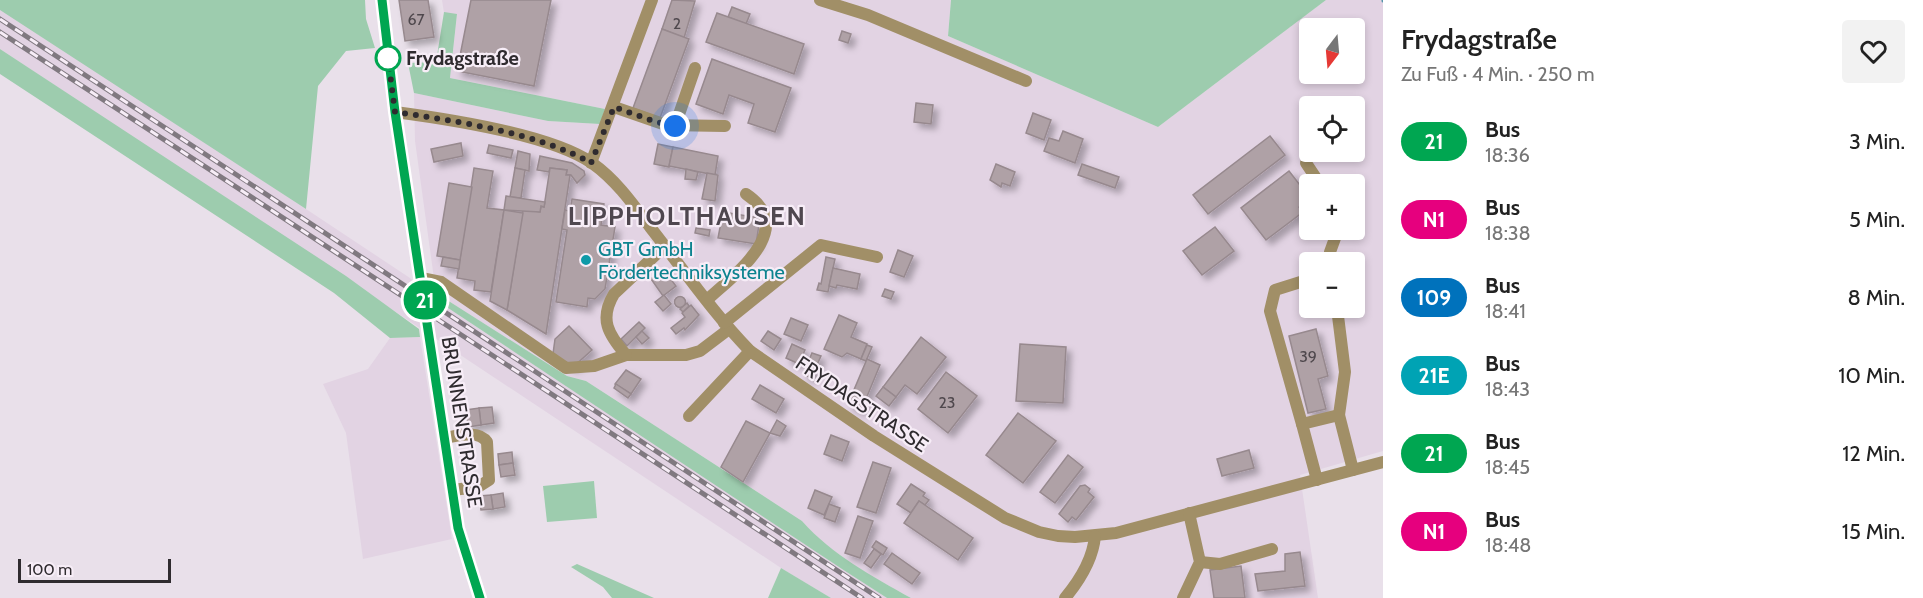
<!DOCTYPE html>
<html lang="de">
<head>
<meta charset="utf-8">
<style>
  :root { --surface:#fff; --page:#f2f2f2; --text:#222; --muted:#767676 }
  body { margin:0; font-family:Cabin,sans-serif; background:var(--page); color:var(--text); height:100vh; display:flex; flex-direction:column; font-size:22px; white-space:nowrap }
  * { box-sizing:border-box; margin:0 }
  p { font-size:20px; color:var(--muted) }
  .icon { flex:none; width:33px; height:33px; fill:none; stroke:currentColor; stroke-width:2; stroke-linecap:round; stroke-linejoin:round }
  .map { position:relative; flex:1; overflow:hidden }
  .sheet { display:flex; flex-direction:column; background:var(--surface); width:540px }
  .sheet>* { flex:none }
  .badge { padding:0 12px; border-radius:20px; font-size:21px; line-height:39px }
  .needle { width:39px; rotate:196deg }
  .fabs { position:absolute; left:1299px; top:18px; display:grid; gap:12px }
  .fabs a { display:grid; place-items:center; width:66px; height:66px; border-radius:6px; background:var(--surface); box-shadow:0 3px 9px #0003; font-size:30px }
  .scale { position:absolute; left:18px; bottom:15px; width:153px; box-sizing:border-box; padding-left:6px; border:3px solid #2f2b2f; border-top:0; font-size:16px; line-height:21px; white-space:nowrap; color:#2f2b2f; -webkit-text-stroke:4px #f7edf7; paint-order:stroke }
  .you { position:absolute; width:30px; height:30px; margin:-15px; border:4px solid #fff; border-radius:50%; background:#1a73e8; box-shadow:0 0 0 9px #1a73e833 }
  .map>.badge { position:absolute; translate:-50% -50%; box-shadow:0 0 0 3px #fff }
  .round { display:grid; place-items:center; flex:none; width:63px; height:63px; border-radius:6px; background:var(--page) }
  .overview { display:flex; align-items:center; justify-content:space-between; height:102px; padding:0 18px }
  h1 { font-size:28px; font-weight:600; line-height:45px }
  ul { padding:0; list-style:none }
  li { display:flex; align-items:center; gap:18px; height:78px; padding:0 18px }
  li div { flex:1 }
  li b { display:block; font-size:22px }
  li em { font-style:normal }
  li .badge { min-width:66px; font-weight:700; text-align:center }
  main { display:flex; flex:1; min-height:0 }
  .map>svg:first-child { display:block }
  .built { fill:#e2d3e3; fill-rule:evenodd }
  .green { fill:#9dccae }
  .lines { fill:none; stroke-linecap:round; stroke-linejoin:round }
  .stream { stroke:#5595aa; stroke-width:3 }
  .building { fill:#afa1a6; stroke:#97898e; stroke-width:1.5; filter:url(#shadow) }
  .minor { stroke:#a18f67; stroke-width:12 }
  .rail-casing { stroke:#807980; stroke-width:5 }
  .rail { stroke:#f7edf7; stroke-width:3; stroke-dasharray:9; stroke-linecap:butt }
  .line-casing { stroke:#fff; stroke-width:14 }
  .line { stroke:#00a651; stroke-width:9 }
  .walk { stroke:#2f2b2f; stroke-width:6; stroke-dasharray:0 10.8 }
  .stop-dot { fill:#fff; stroke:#00a651; stroke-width:3 }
  .culture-dot { fill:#0f9aa8; stroke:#f7edf7; stroke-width:2 }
  .labels { text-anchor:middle; stroke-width:4.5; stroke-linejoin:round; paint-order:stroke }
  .number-label { font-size:16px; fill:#4f484d }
  .stop-label { font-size:20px; font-weight:bold; fill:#2f2b2f; stroke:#f7edf7; text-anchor:start }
  .culture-label { font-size:20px; fill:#0d838f; stroke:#f7edf7; text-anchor:start }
  .street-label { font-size:20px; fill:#2f2b2f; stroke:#f7edf7 }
  .district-label { font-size:26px; font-weight:bold; letter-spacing:1.5px; fill:#4f474f; stroke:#f7edf7 }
</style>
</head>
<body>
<main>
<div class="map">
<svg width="1383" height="598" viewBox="0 0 1383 598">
  <defs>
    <filter id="shadow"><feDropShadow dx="5" dy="5" stdDeviation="3" flood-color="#0004"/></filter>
  </defs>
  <rect width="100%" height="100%" fill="#e9e0ea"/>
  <g class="built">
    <path d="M 442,0 L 951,0 L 948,36 L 1158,127 L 1326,0 L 1383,0 L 1383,451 L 1300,475 L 1318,598 L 911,598 L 864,572 L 819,540 L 802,521 L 586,381 L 567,376 L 436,293 L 415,141 L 414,93 L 548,121 L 600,124 L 605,109 L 450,78 L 457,15 L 444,13 ZM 1310,28 L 1354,28 L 1354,74 L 1310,74 ZM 1310,106 L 1354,106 L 1354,152 L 1310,152 ZM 1310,184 L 1354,184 L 1354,230 L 1310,230 ZM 1310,262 L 1354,262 L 1354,308 L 1310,308 Z"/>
    <polygon points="0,8 306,209 410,278 436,300 887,598 831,598 781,568 0,49"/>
    <polygon points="420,337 452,539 363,559 346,433 323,384 368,369 390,338"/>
  </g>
  <g class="green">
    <polygon points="0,0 365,0 366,19 375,48 346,51 318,86 306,209 0,10"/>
    <polygon points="442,0 444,12 457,14 450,78 605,109 600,124 548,121 414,93 408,63 436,62 444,12"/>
    <polygon points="951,0 1326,0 1158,127 948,36"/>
    <polygon points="0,49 346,276 419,329 420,337 390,338 334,293 0,74"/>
    <path d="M 436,293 L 567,376 L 586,381 L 802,521 C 832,555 872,576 911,598 L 887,598 L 842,569 L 436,300 Z"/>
    <polygon points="594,481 597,518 547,522 543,486"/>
    <polygon points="577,564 654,598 612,598 603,587 571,567"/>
    <polygon points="781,568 831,598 768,598"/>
  </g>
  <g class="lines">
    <polyline class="stream" points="1383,0 1383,1"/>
  </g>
  <g class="building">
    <polygon points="399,0 428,0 434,37 405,41"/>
    <polygon points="471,0 551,0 534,86 457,71"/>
    <polygon points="672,0 695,1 684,38 662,29"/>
    <polygon points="732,7 750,14 746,24 728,17"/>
    <polygon points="717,13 804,44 794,74 706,42"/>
    <polygon points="662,29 689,39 660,118 633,108"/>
    <polygon points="842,31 851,34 848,43 839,40"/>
    <polygon points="712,59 791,88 775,132 748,123 754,104 729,95 723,114 696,104"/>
    <polygon points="916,103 933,105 931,124 914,122"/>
    <polygon points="1033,113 1051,120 1044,140 1026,133"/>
    <polygon points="1063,131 1083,139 1075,163 1044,151 1049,138 1059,141"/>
    <polygon points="1270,136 1285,155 1208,214 1193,195"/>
    <polygon points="461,143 463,156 434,162 431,149"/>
    <polygon points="658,144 673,147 669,167 654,164"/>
    <polygon points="489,145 513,150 511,158 487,153"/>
    <polygon points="673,147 718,156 715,175 669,166"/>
    <polygon points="518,151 530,154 529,171 515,168"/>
    <polygon points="540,156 572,163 584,171 585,175 577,183 571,175 566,175 567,170 550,168 549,172 537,170"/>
    <polygon points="996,164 1015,172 1010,186 1002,183 1001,187 990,180"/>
    <polygon points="1082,164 1119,177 1115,188 1078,175"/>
    <polygon points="474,168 493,171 487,208 504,210 491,292 474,290 475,281 457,278"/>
    <polygon points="515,168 525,170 521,198 510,197"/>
    <polygon points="550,168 567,170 566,175 570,175 546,334 507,310 523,209 540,212 541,206 544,207"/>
    <polygon points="686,169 698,172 696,180 685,179"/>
    <polygon points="1289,171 1310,198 1299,207 1303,212 1266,240 1241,208"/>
    <polygon points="707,173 718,175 715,201 702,199"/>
    <polygon points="449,183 472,187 460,260 437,256"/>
    <polygon points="506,196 545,202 544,207 541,206 540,212 504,210"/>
    <polygon points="572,199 604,204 601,225 615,227 605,289 595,299 588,298 587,307 556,302 567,230 562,229 565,210 570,211"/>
    <polygon points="504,210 523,213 507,310 490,301"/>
    <polygon points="723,212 760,218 756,244 718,238"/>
    <polygon points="1215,227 1234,251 1202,275 1183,251"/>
    <polygon points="696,228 710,230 709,236 695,233"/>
    <polygon points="898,250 913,256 904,277 890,272"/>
    <polygon points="443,257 460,260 459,269 441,266"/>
    <polygon points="826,257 835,259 828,292 817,290 819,283 821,284"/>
    <polygon points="833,268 860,274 857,289 837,285 836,288 829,286"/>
    <polygon points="663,269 676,286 663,296 651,279"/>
    <polygon points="885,289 894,292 891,299 882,296"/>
    <polygon points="664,295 671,304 663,311 655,302"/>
    <circle cx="680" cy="302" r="5.5"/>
    <polygon points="687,303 689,306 683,312 680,309"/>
    <polygon points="691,305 699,315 685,330 684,328 676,334 671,328 685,317 682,313"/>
    <polygon points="839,315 857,323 851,337 867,344 861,359 847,353 842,357 824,349"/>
    <polygon points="791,318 808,325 801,341 784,334"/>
    <polygon points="639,322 645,328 627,346 621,339"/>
    <polygon points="569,326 592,350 573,367 553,354 555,339"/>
    <polygon points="1316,329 1328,376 1318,379 1326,409 1308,413 1289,336"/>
    <polygon points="642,331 649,338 642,344 636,337"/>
    <polygon points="768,331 781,339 774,350 761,341"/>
    <polygon points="921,337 946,357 917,394 905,385 896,397 883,387"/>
    <polygon points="792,344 805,350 799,364 786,358"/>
    <polygon points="1020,344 1066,347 1063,403 1016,401"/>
    <polygon points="867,345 872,347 866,361 861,359"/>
    <polygon points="812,353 821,356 811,378 803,374"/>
    <polygon points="867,359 880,365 861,411 848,404"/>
    <polygon points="626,370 641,379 631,394 615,384"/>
    <polygon points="946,372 977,396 948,433 918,409"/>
    <polygon points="616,384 631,394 628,398 614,388"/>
    <polygon points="760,385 784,399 776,413 752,399"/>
    <polygon points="883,387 896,397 889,406 876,396"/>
    <polygon points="492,407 494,423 481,425 479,408"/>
    <polygon points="479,408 481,425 468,427 466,410"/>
    <polygon points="1018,413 1056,441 1023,483 986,455"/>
    <polygon points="777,420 786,426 780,436 770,433"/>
    <polygon points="746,421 770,433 743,482 721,467"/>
    <polygon points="831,435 849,442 842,461 824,454"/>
    <polygon points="1249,450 1254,468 1222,476 1217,459"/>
    <polygon points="512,452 513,463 499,465 498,454"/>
    <polygon points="1068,455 1083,467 1055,503 1040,492"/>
    <polygon points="873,462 891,468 876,513 857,507"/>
    <polygon points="513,463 515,475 501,477 499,465"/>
    <polygon points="911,484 925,493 923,496 929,500 925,505 919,501 911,513 897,504"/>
    <polygon points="1085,485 1090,489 1088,492 1094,497 1076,520 1072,517 1068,522 1059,514 1080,486"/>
    <polygon points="815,490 832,497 824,515 808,508"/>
    <polygon points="503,493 505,507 493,509 491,495"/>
    <polygon points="491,495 493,509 481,510 479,496"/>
    <polygon points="919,501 973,538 958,560 904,523"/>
    <polygon points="829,504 840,508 835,522 824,518"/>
    <polygon points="858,516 873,521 860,558 845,553"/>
    <polygon points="876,541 887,548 883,555 872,547"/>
    <polygon points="874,549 881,554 871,568 864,563"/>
    <polygon points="1300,552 1305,586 1258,591 1255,574 1285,571 1285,554"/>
    <polygon points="892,553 920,573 912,584 884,564"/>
    <polygon points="1241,566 1245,598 1214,598 1210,570"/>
  </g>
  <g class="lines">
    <g class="minor">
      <polyline points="382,0 395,112 458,528 480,598"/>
      <polyline points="820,0 868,15 1026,81"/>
      <polyline points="614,107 666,125 725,126"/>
      <path d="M 395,112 C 448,119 550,134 592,163 C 616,180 633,204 650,227 C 683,269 713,313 750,351 L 874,436 L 1005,518 L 1039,532 L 1058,536 L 1075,537 L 1116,533 L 1383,462"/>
      <polyline points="675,126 695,68"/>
      <polyline points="591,163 652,0"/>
      <polyline points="1306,163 1320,184"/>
      <polyline points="1331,262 1330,252 1338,230"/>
      <polyline points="421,278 441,282 566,368 594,366 626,355 686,355 700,351 729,329"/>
      <path d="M 707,300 C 735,274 798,229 746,194"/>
      <polyline points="1337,308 1345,372 1339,415"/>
      <polyline points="724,323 821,245 877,257"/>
      <path d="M 626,355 C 608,334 599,319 614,294 L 665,246"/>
      <polyline points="689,416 750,351"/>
      <polyline points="1302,424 1270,311 1275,290 1310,279"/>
      <path d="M 444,438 C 458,436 478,429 487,442 L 489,480 L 478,487 L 452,490"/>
      <polyline points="1317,480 1302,424 1339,415 1353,470"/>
      <polyline points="1200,562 1220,564 1272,549"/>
      <path d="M 1065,598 C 1080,580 1093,559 1095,536"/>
      <polyline points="1183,598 1200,562 1189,513"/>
    </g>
    <defs>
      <g id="rail">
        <polyline points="0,19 879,598"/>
        <polyline points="0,32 862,598"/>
      </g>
    </defs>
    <use href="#rail" class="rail-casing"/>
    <use href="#rail" class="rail"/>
  </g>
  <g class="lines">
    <defs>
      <polyline id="line" points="382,0 395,112 458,528 480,598"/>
    </defs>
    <use href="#line" class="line-casing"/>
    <use href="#line" class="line"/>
    <path class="walk" d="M 388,58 L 395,112 C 456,121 538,133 591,163 L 614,107 L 656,122 L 675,126"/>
  </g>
  <circle class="stop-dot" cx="388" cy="58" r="12"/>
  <circle class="culture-dot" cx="586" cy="260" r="6"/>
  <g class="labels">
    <g class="number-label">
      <text x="416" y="25">67</text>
      <text x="677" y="29">2</text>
      <text x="1308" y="362">39</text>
      <text x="947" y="408">23</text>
    </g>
    <g class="stop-label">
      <text x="406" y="65">Frydagstraße</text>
    </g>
    <g class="culture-label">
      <text x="598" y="256">GBT GmbH<tspan x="598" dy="23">Fördertechniksysteme</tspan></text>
    </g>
    <g class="street-label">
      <text transform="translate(862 404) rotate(34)" y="7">FRYDAGSTRASSE</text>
      <text transform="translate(462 422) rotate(81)" y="7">BRUNNENSTRASSE</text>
    </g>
    <g class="district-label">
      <text x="687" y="225">LIPPHOLTHAUSEN</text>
    </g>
  </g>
</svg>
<div class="fabs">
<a><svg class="needle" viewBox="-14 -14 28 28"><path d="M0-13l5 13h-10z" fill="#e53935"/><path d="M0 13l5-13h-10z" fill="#767676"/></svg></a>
<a><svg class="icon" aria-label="locate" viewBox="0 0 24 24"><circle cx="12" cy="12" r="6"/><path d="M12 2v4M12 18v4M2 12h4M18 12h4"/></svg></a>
<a>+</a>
<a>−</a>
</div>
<div class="scale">100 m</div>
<div class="you" style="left:675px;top:126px"></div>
<b class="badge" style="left:425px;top:300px;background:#00a651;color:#fff">21</b>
</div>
<section class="sheet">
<div class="overview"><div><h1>Frydagstraße</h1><p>Zu Fuß · 4 Min. · 250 m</p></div><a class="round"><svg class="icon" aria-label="heart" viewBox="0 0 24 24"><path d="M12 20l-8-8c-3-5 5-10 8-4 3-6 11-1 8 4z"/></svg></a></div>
<ul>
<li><span class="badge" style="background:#00a651;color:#fff">21</span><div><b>Bus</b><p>18:36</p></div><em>3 Min.</em></li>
<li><span class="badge" style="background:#e6007e;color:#fff">N1</span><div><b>Bus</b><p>18:38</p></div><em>5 Min.</em></li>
<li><span class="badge" style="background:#0072bc;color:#fff">109</span><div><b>Bus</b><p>18:41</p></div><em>8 Min.</em></li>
<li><span class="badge" style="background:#00a3b4;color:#fff">21E</span><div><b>Bus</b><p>18:43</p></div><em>10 Min.</em></li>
<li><span class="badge" style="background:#00a651;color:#fff">21</span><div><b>Bus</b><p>18:45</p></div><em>12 Min.</em></li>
<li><span class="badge" style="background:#e6007e;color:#fff">N1</span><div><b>Bus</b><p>18:48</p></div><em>15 Min.</em></li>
</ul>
</section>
</main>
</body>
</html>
